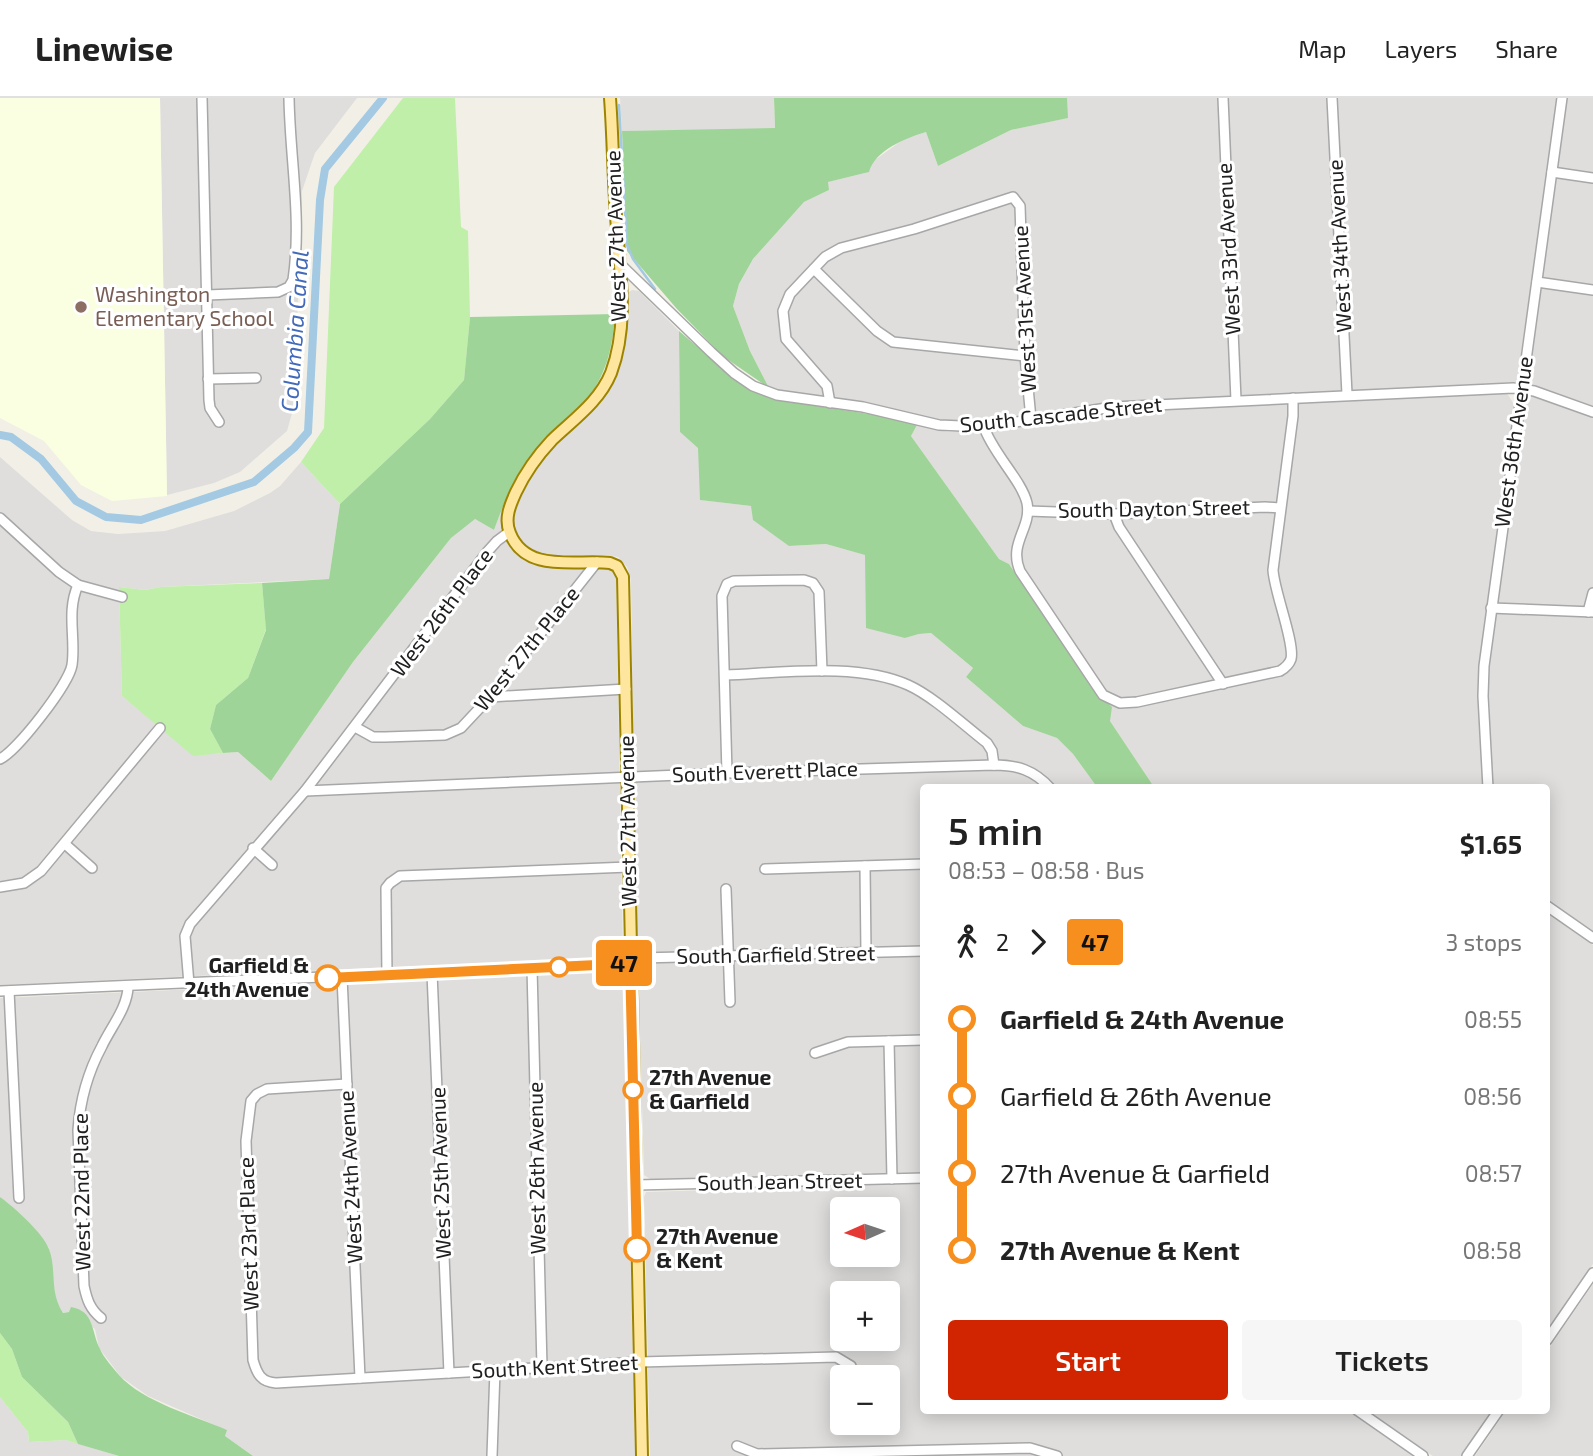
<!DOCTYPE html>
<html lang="en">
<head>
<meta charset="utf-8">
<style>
  :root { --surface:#fff; --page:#f6f6f6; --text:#222; --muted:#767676; --line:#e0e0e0; --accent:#d12400 }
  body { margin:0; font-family:"Exo 2",sans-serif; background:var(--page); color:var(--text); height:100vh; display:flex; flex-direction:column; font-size:26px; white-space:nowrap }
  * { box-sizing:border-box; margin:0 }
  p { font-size:23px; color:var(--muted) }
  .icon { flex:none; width:38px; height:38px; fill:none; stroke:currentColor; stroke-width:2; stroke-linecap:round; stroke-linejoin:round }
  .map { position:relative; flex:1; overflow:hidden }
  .drawer { position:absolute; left:920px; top:686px; width:630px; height:630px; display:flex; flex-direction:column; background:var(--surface); border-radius:7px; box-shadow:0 4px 18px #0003 }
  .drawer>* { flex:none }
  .badge { padding:0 14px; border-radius:5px; font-size:24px; line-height:46px }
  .needle { width:46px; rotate:267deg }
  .fabs { position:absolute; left:830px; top:1099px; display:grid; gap:14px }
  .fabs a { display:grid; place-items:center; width:70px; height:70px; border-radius:7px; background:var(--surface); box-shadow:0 4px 18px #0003; font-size:35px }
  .map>.badge { position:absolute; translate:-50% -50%; box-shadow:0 0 0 4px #fff }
  .legs { display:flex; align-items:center; gap:10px; height:77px; padding:0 28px; font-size:23px }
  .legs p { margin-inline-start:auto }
  .overview { display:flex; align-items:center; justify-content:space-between; height:119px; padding:0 28px }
  h1 { font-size:38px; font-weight:600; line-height:52px }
  .button { display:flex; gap:14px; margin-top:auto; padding:14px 28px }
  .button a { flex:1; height:80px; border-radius:7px; background:var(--accent); color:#fff; font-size:28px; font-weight:600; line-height:80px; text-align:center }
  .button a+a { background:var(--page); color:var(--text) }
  ul { padding:0 28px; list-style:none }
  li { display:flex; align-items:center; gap:24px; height:77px; font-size:26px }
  li i { display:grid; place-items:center; width:10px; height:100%; margin:0 9px; background:currentColor }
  li i::after { content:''; width:18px; height:18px; margin:-9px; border:5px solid; border-radius:50%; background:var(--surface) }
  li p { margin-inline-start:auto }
  li:first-child i { background:linear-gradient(#0000 50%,currentColor 0) }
  li:last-child i { background:linear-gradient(currentColor 50%,#0000 0) }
  header { display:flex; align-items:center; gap:42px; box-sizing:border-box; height:98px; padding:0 35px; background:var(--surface); border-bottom:2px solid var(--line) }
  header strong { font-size:33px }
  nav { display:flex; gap:38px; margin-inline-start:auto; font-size:24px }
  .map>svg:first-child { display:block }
  .residential { fill:#dfdedd; fill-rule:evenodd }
  .education { fill:#faffe2 }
  .grass { fill:#bfefa9 }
  .forest { fill:#9fd498 }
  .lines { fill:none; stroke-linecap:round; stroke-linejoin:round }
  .stream { stroke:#a3c9e3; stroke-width:2.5 }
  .canal { stroke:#a3c9e3; stroke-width:8 }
  .minor-casing { stroke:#a7a7a7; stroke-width:12 }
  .major-casing { stroke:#9d8400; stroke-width:14 }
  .minor { stroke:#fff; stroke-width:9 }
  .major { stroke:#ffe69e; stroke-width:10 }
  .line-1-casing { stroke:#fff; stroke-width:16 }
  .line-1 { stroke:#f78f1e; stroke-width:10 }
  .education-dot { fill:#8d6e63; stroke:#fff; stroke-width:2.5 }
  .stop-1-dot { fill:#fff; stroke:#f78f1e; stroke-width:3.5 }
  .labels { text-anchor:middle; stroke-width:6; stroke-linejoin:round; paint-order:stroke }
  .street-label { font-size:21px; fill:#202020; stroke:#fff }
  .education-label { font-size:21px; fill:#785e54; stroke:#fff; text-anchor:start }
  .stop-label { font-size:21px; font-weight:bold; fill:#202020; stroke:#fff; text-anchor:start }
  .water-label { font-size:23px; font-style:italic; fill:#436ab9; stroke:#fff }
</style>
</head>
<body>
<header>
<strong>Linewise</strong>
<nav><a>Map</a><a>Layers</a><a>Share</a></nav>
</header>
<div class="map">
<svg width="1593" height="1358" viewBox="0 0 1593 1358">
  <rect width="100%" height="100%" fill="#f2f0e6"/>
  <g class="residential">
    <polygon points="160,0 357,0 315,55 302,93 294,308 287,333 240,374 214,385 167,397"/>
    <polygon points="620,0 774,0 775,31 622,33"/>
    <polygon points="1067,0 1557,0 1517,284 1113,305 968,326 925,319 859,303 808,298 769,290 750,253 733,208 739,186 753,161 804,104 829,92 827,84 865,75 872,64 904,41 926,34 938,68 1011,32 1067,20"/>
    <polygon points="1566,0 1593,0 1593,308 1530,287 1527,281"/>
    <polygon points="632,192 639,193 679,233 680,334 699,350 701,402 751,408 789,448 826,446 866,457 867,489 905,540 919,536 931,535 973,570 966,579 1023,628 1057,640 1073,656 1097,689 924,690 924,1074 650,1081 644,1077 634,726 631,482 627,469 618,459 605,457 548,460 529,453 521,445 512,431 513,411 538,362 610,287 617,273 625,238 626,196"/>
    <polygon points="1495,294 1507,295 1515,308 1480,566 1480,619 1483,689 1154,689 1110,623 1101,600 1009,466 999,461 911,338 917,327 948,334 971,334 1122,313"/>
    <polygon points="1530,297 1593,319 1593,837 1547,805 1547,690 1492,689 1488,573 1525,298"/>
    <polygon points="0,359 72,422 91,433 118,436 165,433 234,413 270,395 280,388 301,364 340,406 329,481 161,489 145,492 119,489 122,598 193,657 238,654 271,683 353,564 451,440 470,423 475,421 494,432 502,410 502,426 508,443 526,460 550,469 611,471 616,479 623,853 621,856 615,859 0,887"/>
    <polygon points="1547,815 1593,847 1593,1166 1547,1233"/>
    <polygon points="615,872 624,879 635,1358 253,1358 225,1338 226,1332 148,1298 121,1279 99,1250 95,1231 69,1214 62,1215 56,1204 49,1150 0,1099 0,900"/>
    <path d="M 924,1085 L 924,1312 L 1349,1313 L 1415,1358 L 650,1358 L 644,1099 L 646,1094 ZM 842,1111 L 887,1111 L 887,1157 L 842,1157 ZM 842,1195 L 887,1195 L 887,1241 L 842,1241 ZM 842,1279 L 887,1279 L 887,1325 L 842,1325 Z"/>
    <polygon points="1593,1186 1593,1358 1475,1358 1506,1313 1547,1312 1547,1253"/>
    <polygon points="0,1299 28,1334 29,1344 66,1342 119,1358 0,1358"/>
    <polygon points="1366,1313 1492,1313 1461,1358 1433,1358"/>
  </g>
  <polygon class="education" points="0,0 160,0 167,398 112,403 81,387 44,343 0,320"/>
  <g class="grass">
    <polygon points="403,0 455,0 461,129 468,133 470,219 464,282 430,321 340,406 301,364 324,330 334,89"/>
    <polygon points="262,485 266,531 248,580 216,607 210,631 223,655 193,658 122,598 119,489 145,492 161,489"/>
    <polygon points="0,1235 12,1251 22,1279 68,1324 78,1346 66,1342 29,1344 28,1334 0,1299"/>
  </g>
  <g class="forest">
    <path d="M 774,0 L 1067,0 L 1068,20 L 1011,32 L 938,68 L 926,34 C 906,40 875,52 869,74 L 828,84 L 829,92 L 804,104 L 753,161 L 739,186 L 733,208 L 750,253 L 769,290 L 724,259 L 677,211 L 627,153 L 622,33 L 775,30 Z"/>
    <path d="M 615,216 C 613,249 606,280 583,306 C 568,323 548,337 533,355 C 514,377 504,405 494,432 L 475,421 L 451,440 L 353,564 L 271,683 L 238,654 L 223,655 L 210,631 L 216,607 L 248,580 L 266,532 L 262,485 L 329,481 L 340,406 L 430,321 L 464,282 L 470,219 Z"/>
    <polygon points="679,233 739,284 776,302 876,317 917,327 911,338 999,461 1009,466 1091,589 1112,609 1110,623 1154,689 1097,689 1073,656 1057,640 1023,628 966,579 973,570 931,535 919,536 905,540 866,530 865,457 826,446 789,448 753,422 751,408 700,402 698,350 680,334"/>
    <path d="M 0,1099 C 14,1109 43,1135 49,1151 C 57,1172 49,1194 63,1215 L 69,1214 L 71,1209 C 95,1213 91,1234 100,1251 C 104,1260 113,1270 119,1277 C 143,1304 195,1318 227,1332 L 225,1338 L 253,1358 L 119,1358 L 78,1346 L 68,1324 L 22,1279 L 12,1251 L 0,1235 Z"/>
  </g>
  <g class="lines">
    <polyline class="stream" points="619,7 627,147 633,161 655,191"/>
    <polyline class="canal" points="0,337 11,339 41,361 76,403 106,419 141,422 254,384 294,350 308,334 320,102 325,71 383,0"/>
    <defs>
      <g id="minor">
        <polyline points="202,0 209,302 210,310 219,324"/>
        <polyline points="1223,0 1236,302"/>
        <polyline points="1332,0 1347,296"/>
        <polyline points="1552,74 1593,80"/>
        <polyline points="619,165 711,254 734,275 753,288 777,297 863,309 939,327 984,329 1113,309 1513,290 1534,293 1593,314"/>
        <polyline points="814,171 877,233 893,244 1025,258"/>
        <polyline points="1537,184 1593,192"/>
        <path d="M 207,197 L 278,194 L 289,189 L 293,182 C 302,120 290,62 289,0"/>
        <polyline points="208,281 256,280"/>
        <polyline points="830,305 827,288 786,241 783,213 790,196 825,159 841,150 914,131 1013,99 1020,108 1025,258 1031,321"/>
        <path d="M 984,329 C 992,354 1022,383 1027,405 C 1032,430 1008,445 1020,473 L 1103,597 L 1120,605 L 1137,604 L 1280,573 C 1285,570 1289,567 1291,561 C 1295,545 1274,493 1273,472 L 1293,318 L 1293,300"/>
        <polyline points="1028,413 1114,416 1265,409 1280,410"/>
        <polyline points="1114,416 1119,429 1223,586"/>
        <polyline points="0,420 59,474 78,487 122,499"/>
        <polyline points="1491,510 1593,514"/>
        <polyline points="1588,514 1593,495"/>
        <path d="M 725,577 C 779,575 858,564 908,587 C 933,598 965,628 987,645 L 992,653 L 994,667"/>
        <polyline points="490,599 626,591"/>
        <polyline points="355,629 373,639 385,639 445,637 461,630 490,599 597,464"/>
        <path d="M 0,661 C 17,653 69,586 72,567 C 76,540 66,514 78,487"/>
        <polyline points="727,675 722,498 727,486 734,483 804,482 813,485 819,494 822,573"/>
        <polyline points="1488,690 1483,598 1484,568 1562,0"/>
        <path d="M 305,693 L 727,675 L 994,667 C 1017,667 1034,672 1050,690"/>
        <polyline points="65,746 92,770"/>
        <polyline points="253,750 272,767"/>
        <polyline points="865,768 866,855"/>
        <polyline points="765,771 924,766"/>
        <polyline points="0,789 24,785 41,773 160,630"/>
        <polyline points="726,791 730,904"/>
        <polyline points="1547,808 1593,840"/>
        <polyline points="532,870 542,1269"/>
        <polyline points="432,875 449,1275"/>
        <polyline points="387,877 386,790 390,785 400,778 629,769"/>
        <polyline points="342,879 360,1280"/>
        <polyline points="189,886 185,838 190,826 305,693 488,453 497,443 509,434"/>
        <polyline points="0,893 618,866 640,860 924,853"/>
        <polyline points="9,893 19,1100"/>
        <polyline points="889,943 892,1081"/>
        <polyline points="815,955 848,944 924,942"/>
        <path d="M 347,986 L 267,991 L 257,996 L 251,1003 L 246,1043 L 253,1262 C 257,1276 261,1284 276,1285 L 640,1264 L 836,1259 L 851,1268"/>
        <polyline points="636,1087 924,1080"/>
        <path d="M 101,1220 C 90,1211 87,1202 84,1188 L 78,1032 C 80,1003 88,974 102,948 C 111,929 128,909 128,888"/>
        <polyline points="1547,1242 1593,1175"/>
        <polyline points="1357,1312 1423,1358"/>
        <polyline points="737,1348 757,1356 1030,1350 1057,1358"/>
        <polyline points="492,1358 495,1272"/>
        <polyline points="1467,1358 1499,1312"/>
      </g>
      <path id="major" d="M 610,0 C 613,39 613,78 616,117 C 619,168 630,225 611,275 C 599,304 574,321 552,342 C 537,358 525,375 516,394 C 510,407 504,421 510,435 C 526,476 577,461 610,465 L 617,468 L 623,479 L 642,1358"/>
    </defs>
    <use href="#minor" class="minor-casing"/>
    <use href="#major" class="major-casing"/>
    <use href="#minor" class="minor"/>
    <use href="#major" class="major"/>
  </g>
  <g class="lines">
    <defs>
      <polyline id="line-1" points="328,880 618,866 630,863 637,1151"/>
    </defs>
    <use href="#line-1" class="line-1-casing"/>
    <use href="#line-1" class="line-1"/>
  </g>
  <circle class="education-dot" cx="81" cy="209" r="7"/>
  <g class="stop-1-dot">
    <circle cx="559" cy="869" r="9"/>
    <circle cx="328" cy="880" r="12"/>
    <circle cx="633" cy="992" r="9"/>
    <circle cx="637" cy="1151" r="12"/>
  </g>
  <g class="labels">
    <g class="street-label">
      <text transform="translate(616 138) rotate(-92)" y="7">West 27th Avenue</text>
      <text transform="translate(1340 148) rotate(-93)" y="7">West 34th Avenue</text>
      <text transform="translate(1229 151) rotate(-93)" y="7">West 33rd Avenue</text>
      <text transform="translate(1025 211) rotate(-93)" y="7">West 31st Avenue</text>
      <text transform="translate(1061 317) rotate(-6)" y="7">South Cascade Street</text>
      <text transform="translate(1514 344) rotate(-82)" y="7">West 36th Avenue</text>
      <text transform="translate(1154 411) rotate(-1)" y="7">South Dayton Street</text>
      <text transform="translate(442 515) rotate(-53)" y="7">West 26th Place</text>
      <text transform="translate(527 551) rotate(-51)" y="7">West 27th Place</text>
      <text transform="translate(765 674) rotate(-2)" y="7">South Everett Place</text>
      <text transform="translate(628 723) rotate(-91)" y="7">West 27th Avenue</text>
      <text transform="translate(776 857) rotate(-1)" y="7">South Garfield Street</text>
      <text transform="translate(537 1070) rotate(-91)" y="7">West 26th Avenue</text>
      <text transform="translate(441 1075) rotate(-92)" y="7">West 25th Avenue</text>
      <text transform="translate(351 1079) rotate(-93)" y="7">West 24th Avenue</text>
      <text transform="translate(780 1084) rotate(-1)" y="7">South Jean Street</text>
      <text transform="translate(82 1094) rotate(-91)" y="7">West 22nd Place</text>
      <text transform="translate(249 1136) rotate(-92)" y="7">West 23rd Place</text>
      <text transform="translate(555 1269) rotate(-3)" y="7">South Kent Street</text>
    </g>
    <g class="education-label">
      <text x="95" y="204">Washington<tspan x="95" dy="24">Elementary School</tspan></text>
    </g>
    <g class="stop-label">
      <text x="309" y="875" text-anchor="end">Garfield &amp;<tspan x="309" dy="24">24th Avenue</tspan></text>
      <text x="649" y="987">27th Avenue<tspan x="649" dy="24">&amp; Garfield</tspan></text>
      <text x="656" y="1146">27th Avenue<tspan x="656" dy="24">&amp; Kent</tspan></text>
    </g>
    <g class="water-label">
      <text transform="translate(295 233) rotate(-86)" y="8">Columbia Canal</text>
    </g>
  </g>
</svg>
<div class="fabs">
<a><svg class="needle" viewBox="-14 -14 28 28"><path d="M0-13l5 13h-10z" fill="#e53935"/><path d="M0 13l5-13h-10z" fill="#767676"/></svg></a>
<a>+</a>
<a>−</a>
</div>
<b class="badge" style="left:624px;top:865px;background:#f78f1e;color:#111">47</b>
<section class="drawer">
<div class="overview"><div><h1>5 min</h1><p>08:53 – 08:58 · Bus</p></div><b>$1.65</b></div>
<div class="legs"><svg class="icon" aria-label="walk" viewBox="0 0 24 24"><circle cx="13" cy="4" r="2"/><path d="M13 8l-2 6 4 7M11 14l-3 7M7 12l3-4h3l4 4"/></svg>2<svg class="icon" aria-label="forward" viewBox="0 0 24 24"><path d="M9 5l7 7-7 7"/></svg><b class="badge" style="background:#f78f1e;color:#111">47</b><p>3 stops</p></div>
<ul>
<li><i style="color:#f78f1e"></i><b>Garfield &amp; 24th Avenue</b><p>08:55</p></li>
<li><i style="color:#f78f1e"></i><span>Garfield &amp; 26th Avenue</span><p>08:56</p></li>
<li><i style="color:#f78f1e"></i><span>27th Avenue &amp; Garfield</span><p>08:57</p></li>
<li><i style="color:#f78f1e"></i><b>27th Avenue &amp; Kent</b><p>08:58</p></li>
</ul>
<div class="button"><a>Start</a><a>Tickets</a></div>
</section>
</div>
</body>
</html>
